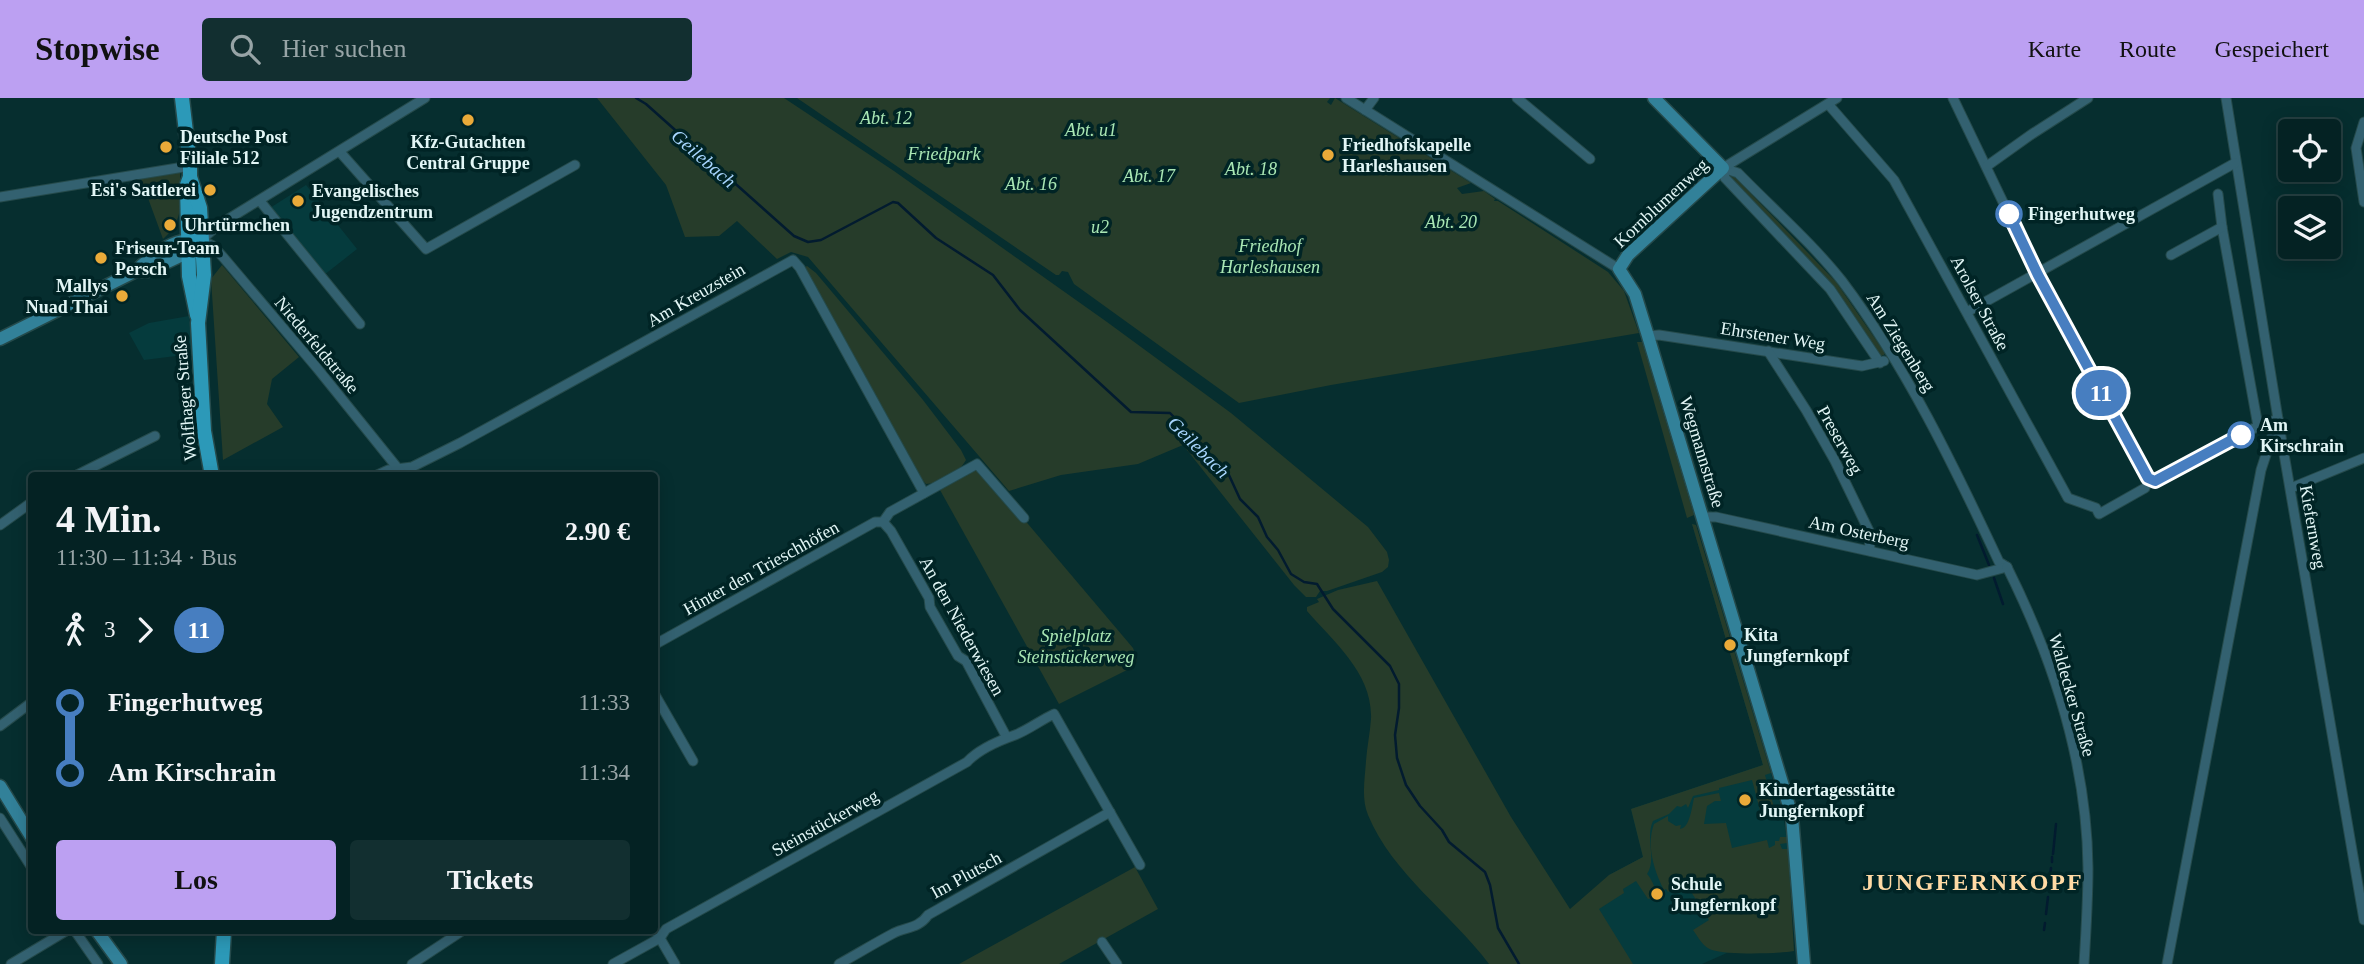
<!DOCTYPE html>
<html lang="de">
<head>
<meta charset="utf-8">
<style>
  :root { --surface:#042223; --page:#122f30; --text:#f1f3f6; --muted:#97a4a6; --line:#253f41; --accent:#bca0f2 }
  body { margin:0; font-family:Georgia,serif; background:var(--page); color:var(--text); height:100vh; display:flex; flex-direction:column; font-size:26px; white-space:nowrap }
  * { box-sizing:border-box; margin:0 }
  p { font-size:23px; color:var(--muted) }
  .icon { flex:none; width:38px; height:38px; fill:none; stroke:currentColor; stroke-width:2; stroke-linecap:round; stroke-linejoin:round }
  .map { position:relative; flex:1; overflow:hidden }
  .sheet { position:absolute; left:28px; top:374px; width:630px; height:462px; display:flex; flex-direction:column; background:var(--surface); border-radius:7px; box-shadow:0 4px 18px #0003,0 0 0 2px var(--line) }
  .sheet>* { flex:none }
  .badge { padding:0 14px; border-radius:23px; font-size:24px; line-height:46px }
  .buttons { position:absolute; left:2278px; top:21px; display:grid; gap:14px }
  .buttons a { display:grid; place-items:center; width:63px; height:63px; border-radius:7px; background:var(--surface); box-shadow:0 4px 18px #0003,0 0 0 2px var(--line); font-size:35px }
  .map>.badge { position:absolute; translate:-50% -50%; box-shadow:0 0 0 4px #fff }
  .legs { display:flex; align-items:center; gap:10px; height:77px; padding:0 28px; font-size:23px }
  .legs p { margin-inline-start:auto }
  .summary { display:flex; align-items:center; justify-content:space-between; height:119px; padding:0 28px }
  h1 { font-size:38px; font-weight:800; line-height:52px }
  .action { display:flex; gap:14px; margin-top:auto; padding:14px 28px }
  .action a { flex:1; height:80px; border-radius:7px; background:var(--accent); color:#111; font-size:28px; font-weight:800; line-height:80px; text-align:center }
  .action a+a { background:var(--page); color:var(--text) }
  ul { padding:0 28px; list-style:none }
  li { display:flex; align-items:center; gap:24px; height:70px; font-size:26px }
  li i { display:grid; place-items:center; width:10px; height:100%; margin:0 9px; background:currentColor }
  li i::after { content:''; width:18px; height:18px; margin:-9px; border:5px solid; border-radius:50%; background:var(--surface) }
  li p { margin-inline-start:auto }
  li:first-child i { background:linear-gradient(#0000 50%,currentColor 0) }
  li:last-child i { background:linear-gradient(currentColor 50%,#0000 0) }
  header { display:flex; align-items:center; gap:42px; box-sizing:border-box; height:98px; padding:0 35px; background:var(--accent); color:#111 }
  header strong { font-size:33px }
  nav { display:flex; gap:38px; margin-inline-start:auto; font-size:24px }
  .search { width:490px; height:63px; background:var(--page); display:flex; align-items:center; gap:18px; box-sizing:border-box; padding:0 24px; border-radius:7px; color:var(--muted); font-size:26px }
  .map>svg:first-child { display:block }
  .built { fill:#053b3d }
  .green { fill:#263c2a }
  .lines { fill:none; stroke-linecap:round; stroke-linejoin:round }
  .stream { stroke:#021b2f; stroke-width:2.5 }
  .street-casing { stroke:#254a4b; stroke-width:11 }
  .secondary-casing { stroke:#254a4b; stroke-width:15 }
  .primary-casing { stroke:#254a4b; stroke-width:17 }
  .street { stroke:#336170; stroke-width:9 }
  .secondary { stroke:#328199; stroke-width:12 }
  .primary { stroke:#2c99b8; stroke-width:14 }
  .line-1-casing { stroke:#fff; stroke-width:16 }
  .line-1 { stroke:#477ec0; stroke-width:10 }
  .poi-dot { fill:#eaaa39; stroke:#002425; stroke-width:2.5 }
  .stop-1-dot { fill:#fff; stroke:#477ec0; stroke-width:3.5 }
  .labels { text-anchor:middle; stroke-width:7; stroke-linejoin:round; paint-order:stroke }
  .park-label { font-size:18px; font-style:italic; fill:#a9e7b4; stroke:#002425 }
  .poi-label { font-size:18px; font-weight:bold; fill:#e2f6f6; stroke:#002425; text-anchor:start }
  .street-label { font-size:18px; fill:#e2f6f6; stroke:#002425 }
  .stop-label { font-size:18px; font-weight:bold; fill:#e2f6f6; stroke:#002425; text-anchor:start }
  .water-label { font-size:19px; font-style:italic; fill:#a8d6ff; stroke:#002425 }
  .district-label { font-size:24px; font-weight:bold; letter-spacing:2px; fill:#ffdaa5; stroke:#002425 }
</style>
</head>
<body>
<header>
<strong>Stopwise</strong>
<div class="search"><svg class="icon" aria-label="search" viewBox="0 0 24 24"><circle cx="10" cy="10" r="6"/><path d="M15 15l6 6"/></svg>Hier suchen</div>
<nav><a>Karte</a><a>Route</a><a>Gespeichert</a></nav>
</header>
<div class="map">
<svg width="2364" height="866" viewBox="0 0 2364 866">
  <rect width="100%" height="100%" fill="#062e2f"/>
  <g class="built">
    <polygon points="306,87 357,151 324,177 270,110"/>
    <polygon points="189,218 192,256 144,262 129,235 149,225"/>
    <polygon points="1692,426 1696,427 1783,715 1788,751 1705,757 1729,854 1702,866 1624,866 1591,814 1609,777 1643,759 1631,711 1763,667"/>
  </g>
  <g class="green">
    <polygon points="597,0 784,0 894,73 1107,224 1231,315 1368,429 1387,454 1389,462 1388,469 1382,474 1327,493 1320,493 1316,499 1306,499 1294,487 1183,347 1138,366 1061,377 1009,393 808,159 791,154 777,161 737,123 719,138 685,139 666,87"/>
    <polygon points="797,0 1330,0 1327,4 1331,7 1335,0 1471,85 1457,90 1462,96 1484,93 1495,101 1494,103 1498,103 1608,174 1624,193 1639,235 1331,287 1239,305 1074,186 1068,174 1062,173 1059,177 1056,177"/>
    <path d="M 180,73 C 180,101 186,121 163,141 L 141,81 Z"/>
    <polygon points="1733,77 1836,184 1885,255 1884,257 1880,258 1832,188 1729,80"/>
    <polygon points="222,167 299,259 272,281 267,306 283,329 223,362 211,181"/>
    <path d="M 807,168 L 816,175 L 923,302 L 961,352 L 966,362 C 958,376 942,385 926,386 L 921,380 L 804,170 Z"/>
    <polygon points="1637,244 1642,244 1694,417 1687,420"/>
    <polygon points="976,372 984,374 1133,550 1137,561 1135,568 1059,606 940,392"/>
    <path d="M 1692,426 L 1696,427 L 1771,675 L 1765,677 L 1767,684 L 1773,683 L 1775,687 L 1769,689 L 1771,697 L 1777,695 L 1778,700 L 1772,702 L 1774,709 L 1781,707 L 1782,712 L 1761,716 L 1752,682 L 1719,690 L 1719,692 L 1693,698 L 1688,710 L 1686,706 L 1681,709 L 1677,708 L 1669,716 L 1653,723 C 1645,740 1657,762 1647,776 C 1650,778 1658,795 1658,798 L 1648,801 L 1636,783 L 1623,791 L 1624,795 L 1599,811 L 1633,866 L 1489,866 C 1451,815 1393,777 1368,717 C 1361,700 1365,680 1366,663 C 1367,649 1370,635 1371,621 C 1373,576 1334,544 1307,513 L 1307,509 L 1319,504 L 1317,501 L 1338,492 L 1377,483 L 1511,719 L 1570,811 L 1609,777 L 1643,759 L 1631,711 L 1763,667 Z"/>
    <path d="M 1719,695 L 1721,703 L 1715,703 L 1707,708 L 1704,726 L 1726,725 L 1732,750 L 1767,742 L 1769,750 L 1775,747 L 1775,743 L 1779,743 L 1780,739 L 1787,739 L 1787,745 L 1780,746 L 1782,751 L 1788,751 L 1794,853 C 1778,856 1726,857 1712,852 C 1704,850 1698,839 1693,832 L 1709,822 L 1688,789 L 1679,795 L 1675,790 L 1668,794 L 1666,791 L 1664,792 C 1654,773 1646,747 1654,726 L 1668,718 L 1668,723 L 1676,728 L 1681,727 L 1680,731 L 1683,730 C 1690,726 1692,709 1694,700 Z"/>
    <polygon points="1135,769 1158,811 1059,866 959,866"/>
  </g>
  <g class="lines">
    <g class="stream">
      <polyline points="636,0 646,6 794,138 808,144 821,142 893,104 898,105 936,140 993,177 1020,212 1131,314 1170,315 1228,375 1240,401 1258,419 1267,439 1278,452 1291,476 1304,484 1317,486 1333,511 1390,568 1399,586 1399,610 1395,637 1397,660 1406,687 1420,708 1442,732 1449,744 1485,774 1490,787 1498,830 1519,866"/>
      <polyline points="1977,437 1989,467"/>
      <polyline points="1994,480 2003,506"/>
      <polyline points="2053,756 2056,726"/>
      <polyline points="2052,764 2052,759"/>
      <polyline points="2050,777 2051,770"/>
      <polyline points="2049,792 2050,785"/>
      <polyline points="2046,816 2048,799"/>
      <polyline points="2044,832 2045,825"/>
    </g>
    <defs>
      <g id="street">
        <polyline points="1346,0 1619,171"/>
        <polyline points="1517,0 1590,61"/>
        <polyline points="1953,0 2038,177 2148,380 2155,383 2247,333 2278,321"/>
        <polyline points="2226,0 2278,321 2364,822"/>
        <polyline points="1828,6 1894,82 2068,400 2096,410 2099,416 2145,390"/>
        <polyline points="1365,12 1374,0"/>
        <polyline points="2364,24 2356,50 2364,104"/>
        <polyline points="340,54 426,151 575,67"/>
        <polyline points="1987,68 2032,36 2088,0"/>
        <path d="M 1723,70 L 1738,75 C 1771,109 1813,146 1842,183 C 1906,268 1954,368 1999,464 L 2007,469"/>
        <polyline points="1723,70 1725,80 1830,191 1880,265"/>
        <polyline points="1723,70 1837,0"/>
        <polyline points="2218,96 2222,129 2258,328"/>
        <polyline points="0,99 190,68"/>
        <polyline points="260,103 360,226"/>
        <polyline points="2171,157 2222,129"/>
        <polyline points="1967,214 2235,65"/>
        <polyline points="1648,238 1659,237 1862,268 1884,263"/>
        <polyline points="1768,253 1806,312 1835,363 1869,433 1870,453"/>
        <polyline points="75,378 155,338"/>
        <polyline points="375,378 388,372 412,369 460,345 793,162 800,170 924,395"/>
        <polyline points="404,378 317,270 223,159 213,148 201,142 217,128 425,0"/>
        <polyline points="2291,390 2364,360"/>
        <polyline points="1703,419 1716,419 1977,477 2007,469"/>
        <polyline points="883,424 890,414 977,366 1024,420"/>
        <polyline points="0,427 32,404"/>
        <path d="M 2007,469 C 2054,563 2087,663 2088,770 C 2088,802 2086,834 2084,866"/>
        <polyline points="654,547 875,424 883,424 891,433 929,500 930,509 958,558 966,563 1006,638"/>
        <polyline points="654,595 693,663"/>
        <polyline points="0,628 32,604"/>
        <polyline points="0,720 32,770"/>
        <polyline points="654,830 675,866"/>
        <polyline points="75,833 98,866"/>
        <polyline points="1102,844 1117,866"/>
        <polyline points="11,866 66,833"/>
        <polyline points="412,866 462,833"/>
        <path d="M 613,866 L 660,840 L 666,831 L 967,664 C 979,651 998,643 1015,637 C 1028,632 1041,622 1054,616 L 1140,767"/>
        <path d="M 839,866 C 857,856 875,845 894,835 C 907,829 919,830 928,817 L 1110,714"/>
        <polyline points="2167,866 2261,372 2277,323"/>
      </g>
      <g id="secondary">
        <polyline points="1654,0 1723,70 1628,157 1619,171 1635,196 1648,238 1792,718 1804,866"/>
        <polyline points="136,173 148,173 195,151"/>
        <path d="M 0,241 L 136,173 C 152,157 174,140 197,142"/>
        <polyline points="0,688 32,740"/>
        <polyline points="97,833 121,866"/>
      </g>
      <g id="primary">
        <polyline points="182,0 190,68 190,79 187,87 189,178 197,217"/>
        <polyline points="190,79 200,110 204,177 198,225 204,333 212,378"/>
        <polyline points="222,866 224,833"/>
      </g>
    </defs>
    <use href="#street" class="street-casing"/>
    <use href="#secondary" class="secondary-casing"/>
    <use href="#primary" class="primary-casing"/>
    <use href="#street" class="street"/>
    <use href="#secondary" class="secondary"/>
    <use href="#primary" class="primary"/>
  </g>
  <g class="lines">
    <defs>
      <polyline id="line-1" points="2009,116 2038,177 2148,380 2155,383 2241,337"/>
    </defs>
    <use href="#line-1" class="line-1-casing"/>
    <use href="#line-1" class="line-1"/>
  </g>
  <g class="poi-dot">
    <circle cx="468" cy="22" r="7"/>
    <circle cx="166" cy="49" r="7"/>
    <circle cx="1328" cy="57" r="7"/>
    <circle cx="210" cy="92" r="7"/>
    <circle cx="298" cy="103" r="7"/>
    <circle cx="170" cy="127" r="7"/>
    <circle cx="101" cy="160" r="7"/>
    <circle cx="122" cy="198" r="7"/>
    <circle cx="1730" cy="547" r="7"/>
    <circle cx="1745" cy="702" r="7"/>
    <circle cx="1657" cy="796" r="7"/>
  </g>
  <g class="stop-1-dot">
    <circle cx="2009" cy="116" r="12"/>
    <circle cx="2241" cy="337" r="12"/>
  </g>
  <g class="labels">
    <g class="park-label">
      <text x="886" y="26">Abt. 12</text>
      <text x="1091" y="38">Abt. u1</text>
      <text x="944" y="62">Friedpark</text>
      <text x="1251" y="77">Abt. 18</text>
      <text x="1149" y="84">Abt. 17</text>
      <text x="1031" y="92">Abt. 16</text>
      <text x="1451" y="130">Abt. 20</text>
      <text x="1100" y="135">u2</text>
      <text x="1270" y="154">Friedhof<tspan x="1270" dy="21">Harleshausen</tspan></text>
      <text x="1076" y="544">Spielplatz<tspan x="1076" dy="21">Steinstückerweg</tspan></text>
    </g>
    <g class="poi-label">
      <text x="180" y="45">Deutsche Post<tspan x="180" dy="21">Filiale 512</tspan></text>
      <text x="468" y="50" text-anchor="middle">Kfz-Gutachten<tspan x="468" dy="21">Central Gruppe</tspan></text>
      <text x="1342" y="53">Friedhofskapelle<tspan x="1342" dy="21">Harleshausen</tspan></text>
      <text x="196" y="98" text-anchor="end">Esi's Sattlerei</text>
      <text x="312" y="99">Evangelisches<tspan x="312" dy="21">Jugendzentrum</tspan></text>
      <text x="184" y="133">Uhrtürmchen</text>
      <text x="115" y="156">Friseur-Team<tspan x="115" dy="21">Persch</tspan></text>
      <text x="108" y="194" text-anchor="end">Mallys<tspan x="108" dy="21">Nuad Thai</tspan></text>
      <text x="1744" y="543">Kita<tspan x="1744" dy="21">Jungfernkopf</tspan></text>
      <text x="1759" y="698">Kindertagesstätte<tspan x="1759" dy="21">Jungfernkopf</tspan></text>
      <text x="1671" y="792">Schule<tspan x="1671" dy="21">Jungfernkopf</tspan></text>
    </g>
    <g class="street-label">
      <text transform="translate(1661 105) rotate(-43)" y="6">Kornblumenweg</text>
      <text transform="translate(696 197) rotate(-30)" y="6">Am Kreuzstein</text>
      <text transform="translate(1980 205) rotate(62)" y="6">Arolser Straße</text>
      <text transform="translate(1773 238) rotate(9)" y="6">Ehrstener Weg</text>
      <text transform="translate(1901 244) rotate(58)" y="6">Am Ziegenberg</text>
      <text transform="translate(317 247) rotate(50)" y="6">Niederfeldstraße</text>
      <text transform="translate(185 300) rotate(-95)" y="6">Wolfhager Straße</text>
      <text transform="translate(1840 342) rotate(61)" y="6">Preserweg</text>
      <text transform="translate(1702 354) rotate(73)" y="6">Wegmannstraße</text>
      <text transform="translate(2313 429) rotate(80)" y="6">Kiefernweg</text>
      <text transform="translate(1859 434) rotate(12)" y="6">Am Osterberg</text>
      <text transform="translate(761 470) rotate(-29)" y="6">Hinter den Trieschhöfen</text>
      <text transform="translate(962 528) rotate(61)" y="6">An den Niederwiesen</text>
      <text transform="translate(2072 597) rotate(74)" y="6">Waldecker Straße</text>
      <text transform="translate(825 725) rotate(-29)" y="6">Steinstückerweg</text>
      <text transform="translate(966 777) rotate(-29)" y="6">Im Plutsch</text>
    </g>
    <g class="stop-label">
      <text x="2028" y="122">Fingerhutweg</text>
      <text x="2260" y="333">Am<tspan x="2260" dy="21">Kirschrain</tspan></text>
    </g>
    <g class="water-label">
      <text transform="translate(704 60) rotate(41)" y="7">Geilebach</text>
      <text transform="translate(1199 349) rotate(45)" y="7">Geilebach</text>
    </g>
    <g class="district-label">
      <text x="1973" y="792">JUNGFERNKOPF</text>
    </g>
  </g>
</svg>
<div class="buttons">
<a><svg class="icon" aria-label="locate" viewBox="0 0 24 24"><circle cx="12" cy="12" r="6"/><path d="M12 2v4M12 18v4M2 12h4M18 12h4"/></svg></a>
<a><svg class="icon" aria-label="layers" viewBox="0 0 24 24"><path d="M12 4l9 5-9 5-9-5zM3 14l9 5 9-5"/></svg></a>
</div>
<b class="badge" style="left:2101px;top:295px;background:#477ec0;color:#fff">11</b>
<section class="sheet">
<div class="summary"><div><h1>4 Min.</h1><p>11:30 – 11:34 · Bus</p></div><b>2.90 €</b></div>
<div class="legs"><svg class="icon" aria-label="walk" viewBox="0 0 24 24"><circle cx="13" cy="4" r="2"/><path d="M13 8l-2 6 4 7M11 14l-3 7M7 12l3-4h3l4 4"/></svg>3<svg class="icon" aria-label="forward" viewBox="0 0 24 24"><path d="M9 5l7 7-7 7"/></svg><b class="badge" style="background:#477ec0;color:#fff">11</b></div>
<ul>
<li><i style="color:#477ec0"></i><b>Fingerhutweg</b><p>11:33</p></li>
<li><i style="color:#477ec0"></i><b>Am Kirschrain</b><p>11:34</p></li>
</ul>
<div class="action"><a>Los</a><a>Tickets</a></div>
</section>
</div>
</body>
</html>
